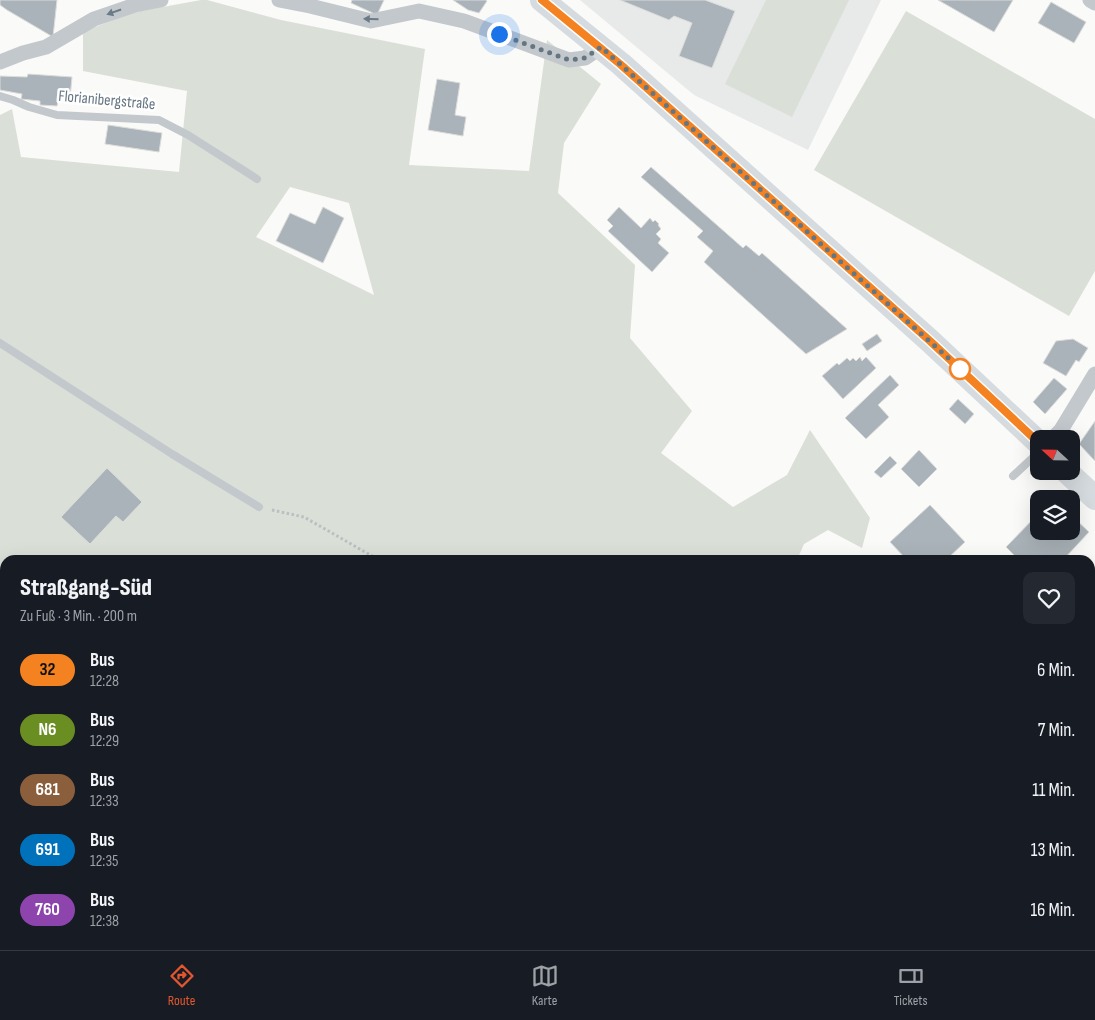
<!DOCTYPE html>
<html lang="de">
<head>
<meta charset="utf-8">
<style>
  :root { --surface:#171b24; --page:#242831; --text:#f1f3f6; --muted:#9ea1a6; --line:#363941; --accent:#e4572e }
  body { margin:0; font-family:"Sofia Sans Condensed",sans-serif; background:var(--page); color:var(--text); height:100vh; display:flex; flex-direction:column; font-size:19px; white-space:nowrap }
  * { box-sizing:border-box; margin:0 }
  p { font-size:16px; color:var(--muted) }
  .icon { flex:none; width:28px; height:28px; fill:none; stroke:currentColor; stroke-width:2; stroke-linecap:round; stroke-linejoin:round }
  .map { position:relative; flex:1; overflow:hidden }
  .sheet { position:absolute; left:0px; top:555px; width:1095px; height:395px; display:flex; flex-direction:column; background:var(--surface); border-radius:15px 15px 0 0; box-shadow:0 5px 20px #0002 }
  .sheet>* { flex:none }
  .badge { padding:0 10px; border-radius:16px; font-size:18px; line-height:32px }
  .needle { width:32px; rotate:292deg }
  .fabs { position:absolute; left:1030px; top:430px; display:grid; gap:10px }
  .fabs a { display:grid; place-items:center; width:50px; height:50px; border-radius:10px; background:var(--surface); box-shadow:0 5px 20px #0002; font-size:25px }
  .you { position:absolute; width:25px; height:25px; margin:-12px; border:4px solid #fff; border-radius:50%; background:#1a73e8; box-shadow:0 0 0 8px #1a73e833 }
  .map>.badge { position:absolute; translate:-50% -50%; box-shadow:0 0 0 2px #fff }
  .round { display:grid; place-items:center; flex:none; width:52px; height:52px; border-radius:10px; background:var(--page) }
  .headline { display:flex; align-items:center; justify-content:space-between; height:85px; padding:0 20px }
  h1 { font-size:24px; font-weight:800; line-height:38px }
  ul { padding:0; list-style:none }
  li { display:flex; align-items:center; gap:15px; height:60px; padding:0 20px }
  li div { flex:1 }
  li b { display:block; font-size:19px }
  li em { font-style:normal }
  li .badge { min-width:55px; font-weight:700; text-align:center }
  .dock { display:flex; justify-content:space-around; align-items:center; height:70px; border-top:1px solid var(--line); background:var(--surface); font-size:14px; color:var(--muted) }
  .dock a { display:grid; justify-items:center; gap:2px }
  .dock .selected { color:var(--accent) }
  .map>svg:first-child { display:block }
  .built { fill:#e8e9e9 }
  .green { fill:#dadfd7; fill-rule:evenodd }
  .building { fill:#aab3b9; stroke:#dcdcda }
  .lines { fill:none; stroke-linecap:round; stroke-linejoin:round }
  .path { stroke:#bbbfc2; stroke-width:3; stroke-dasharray:2.5 2.5; stroke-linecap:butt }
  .lane { stroke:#c3c8cc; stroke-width:8 }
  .street { stroke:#c3c8cc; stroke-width:15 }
  .primary { stroke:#d6dbdf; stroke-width:24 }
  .oneway { fill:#6a7a87 }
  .line-casing { stroke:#fff; stroke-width:11 }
  .line { stroke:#f58220; stroke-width:8 }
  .walk { stroke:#657683; stroke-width:5; stroke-dasharray:0 9 }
  .stop-dot { fill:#fff; stroke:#f58220; stroke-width:2.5 }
  .labels { text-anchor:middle; stroke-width:5; stroke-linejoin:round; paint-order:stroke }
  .street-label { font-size:16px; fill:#657683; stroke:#fff }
</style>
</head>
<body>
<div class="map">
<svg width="1095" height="950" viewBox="0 0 1095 950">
  <rect width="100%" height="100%" fill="#fafaf8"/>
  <polygon class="built" points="580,0 881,0 808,150 694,95"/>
  <g class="green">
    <path d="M 201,0 L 207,0 L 281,20 L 425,49 L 409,165 L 529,171 L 547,40 L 601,84 L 564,143 L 558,193 L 635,265 L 630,338 L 692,411 L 661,453 L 733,507 L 787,475 L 810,430 L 870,518 L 862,548 L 828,530 L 804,544 L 797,560 L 5,560 L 5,945 L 987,945 L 989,950 L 0,950 L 0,115 L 12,109 L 21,157 L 179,172 L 187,91 L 83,71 L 83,32 L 130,13 ZM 290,187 L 349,203 L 374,295 L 256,237 Z"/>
    <polygon points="766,0 849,0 792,117 725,84"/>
    <polygon points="906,11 1095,119 1095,271 1069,316 814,170"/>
  </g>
  <g class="building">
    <polygon points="0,0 57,0 53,37 7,10 0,5"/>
    <polygon points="352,0 384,0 377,15 351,3"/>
    <polygon points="453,0 486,0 487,1 479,13 468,10"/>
    <polygon points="620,0 705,0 735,11 712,68 679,56 692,23 674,16 669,20"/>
    <polygon points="938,0 1013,0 994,32"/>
    <polygon points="1051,2 1086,22 1074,43 1038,23"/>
    <polygon points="28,74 72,77 70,98 59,97 57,106 40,105 40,101 21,99 22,94 0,90 0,76 27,77"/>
    <polygon points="437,79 460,83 455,115 466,117 463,136 428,130"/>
    <polygon points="108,125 162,133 159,152 105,144"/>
    <polygon points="651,167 743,248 746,245 759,256 762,253 847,329 806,354 704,262 713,251 697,237 703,231 641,177"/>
    <polygon points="323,207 344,218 323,263 276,241 290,213 315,224"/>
    <polygon points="619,207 641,228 650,218 653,222 655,220 659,224 658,225 661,229 656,234 661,239 658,243 669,253 652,272 608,231 613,226 607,220"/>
    <polygon points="877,334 882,341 867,351 862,344"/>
    <polygon points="1073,339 1088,348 1079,362 1076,360 1066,376 1043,363 1056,341"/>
    <polygon points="860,357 862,361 866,357 876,368 843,399 822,376 837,363 839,365 847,358 850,361 853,358 856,361"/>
    <polygon points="890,375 899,385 878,405 889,417 866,439 845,418"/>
    <polygon points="1054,378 1067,389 1045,414 1033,402"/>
    <polygon points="958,399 974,414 965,424 949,409"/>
    <polygon points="1095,421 1095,461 1079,444"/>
    <polygon points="919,450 937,469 919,487 901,469"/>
    <polygon points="890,456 897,463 881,478 874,472"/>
    <polygon points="107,468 142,502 123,522 116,516 90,544 61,517"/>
    <polygon points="930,505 965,542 946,560 907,560 890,542"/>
    <polygon points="1039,513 1039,531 1071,531 1071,515 1089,532 1063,560 1019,560 1006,547"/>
    <polygon points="1095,567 1095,609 1090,612 1090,570"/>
    <polygon points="1095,719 1095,732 1090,720"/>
    <polygon points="1095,938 1095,950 1084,950 1082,945 1090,945 1090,940"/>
    <polygon points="258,945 284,945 287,946 285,950 256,950"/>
  </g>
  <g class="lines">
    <g class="path">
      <polyline points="272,510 304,517 379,560"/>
      <polyline points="593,945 597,950"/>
    </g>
    <g class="lane">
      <polyline points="0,96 13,100 29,107 57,115 159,120 188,135 257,179"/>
      <polyline points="0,343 172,454 259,507"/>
      <polyline points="1013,476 1039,452"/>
    </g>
    <g class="street">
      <polyline points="279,0 310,6 371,21 419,11 464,21 569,60 585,58 601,47"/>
      <polyline points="1090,0 1095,3"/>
      <polyline points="0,62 23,53 46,47 94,19 135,5 161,0"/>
      <polyline points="1052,439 1061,430 1095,374"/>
    </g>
    <g class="primary">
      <polyline points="542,0 621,64 930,341 1039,443"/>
      <polyline points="1066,471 1095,498"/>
    </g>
  </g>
  <defs><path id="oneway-solid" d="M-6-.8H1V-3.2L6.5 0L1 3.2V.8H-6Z" transform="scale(1.25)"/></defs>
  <g class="oneway">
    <use href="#oneway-solid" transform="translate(114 12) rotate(161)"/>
    <use href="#oneway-solid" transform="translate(371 19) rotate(-179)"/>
  </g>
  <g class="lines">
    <defs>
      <polyline id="line" points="542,0 620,64 930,341 1039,443"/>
    </defs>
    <use href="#line" class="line-casing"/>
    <use href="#line" class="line"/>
    <polyline class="walk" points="499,34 569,60 585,58 601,47 964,372 960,369"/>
  </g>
  <circle class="stop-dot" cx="960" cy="369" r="10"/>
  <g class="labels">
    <g class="street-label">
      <text transform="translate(107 99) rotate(5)" y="6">Florianibergstraße</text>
    </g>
  </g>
</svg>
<div class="fabs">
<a><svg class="needle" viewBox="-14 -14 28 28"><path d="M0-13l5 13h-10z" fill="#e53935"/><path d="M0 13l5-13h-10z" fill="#9ea1a6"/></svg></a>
<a><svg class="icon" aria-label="layers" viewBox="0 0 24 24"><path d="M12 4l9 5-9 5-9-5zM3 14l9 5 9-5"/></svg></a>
</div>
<div class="you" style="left:499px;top:34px"></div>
<section class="sheet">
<div class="headline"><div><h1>Straßgang-Süd</h1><p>Zu Fuß · 3 Min. · 200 m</p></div><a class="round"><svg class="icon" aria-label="heart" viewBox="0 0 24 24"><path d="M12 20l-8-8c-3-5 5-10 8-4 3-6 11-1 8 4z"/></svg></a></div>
<ul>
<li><span class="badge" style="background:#f58220;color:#111">32</span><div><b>Bus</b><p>12:28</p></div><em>6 Min.</em></li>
<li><span class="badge" style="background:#6b8e23;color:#fff">N6</span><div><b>Bus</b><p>12:29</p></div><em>7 Min.</em></li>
<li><span class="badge" style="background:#8b5e3c;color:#fff">681</span><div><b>Bus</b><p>12:33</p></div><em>11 Min.</em></li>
<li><span class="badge" style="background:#0072bc;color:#fff">691</span><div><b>Bus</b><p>12:35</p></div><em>13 Min.</em></li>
<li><span class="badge" style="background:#8e44ad;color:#fff">760</span><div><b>Bus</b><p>12:38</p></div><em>16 Min.</em></li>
</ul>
</section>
</div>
<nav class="dock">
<a class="selected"><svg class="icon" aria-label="directions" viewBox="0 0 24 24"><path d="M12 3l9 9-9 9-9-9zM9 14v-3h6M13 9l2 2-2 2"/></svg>Route</a>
<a><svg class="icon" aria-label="map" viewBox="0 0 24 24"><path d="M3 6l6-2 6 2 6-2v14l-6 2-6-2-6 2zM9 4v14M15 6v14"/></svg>Karte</a>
<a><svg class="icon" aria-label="tickets" viewBox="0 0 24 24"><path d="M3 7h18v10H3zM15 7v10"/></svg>Tickets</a>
</nav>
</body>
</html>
